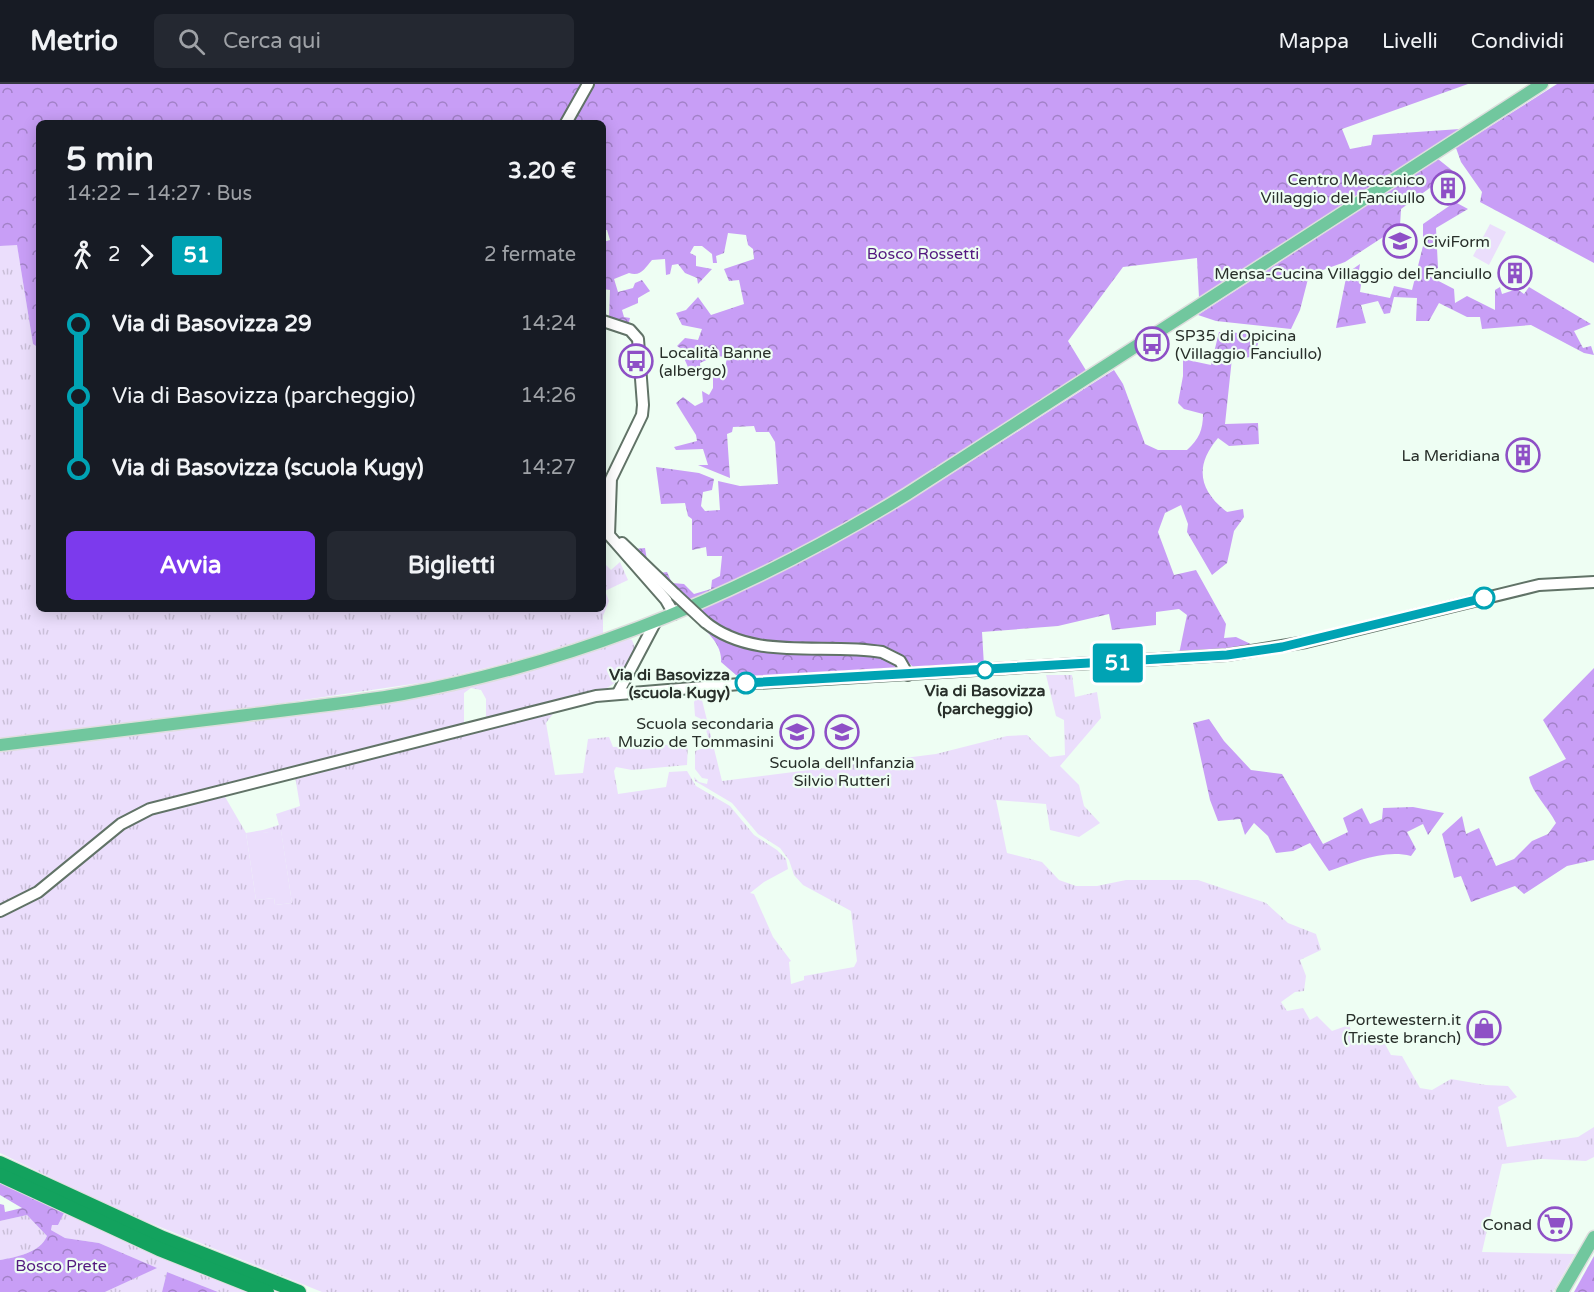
<!DOCTYPE html>
<html lang="it">
<head>
<meta charset="utf-8">
<style>
  :root { --surface:#171b24; --page:#242831; --text:#f1f3f6; --muted:#9ea1a6; --line:#363941; --accent:#7c3aed }
  body { margin:0; font-family:"Varela Round",sans-serif; background:var(--page); color:var(--text); height:100vh; display:flex; flex-direction:column; font-size:22px; white-space:nowrap }
  * { box-sizing:border-box; margin:0 }
  p { font-size:20px; color:var(--muted) }
  .icon { flex:none; width:33px; height:33px; fill:none; stroke:currentColor; stroke-width:2; stroke-linecap:round; stroke-linejoin:round }
  .map { position:relative; flex:1; overflow:hidden }
  .panel { position:absolute; left:36px; top:36px; width:570px; height:492px; display:flex; flex-direction:column; background:var(--surface); border-radius:9px; box-shadow:0 3px 15px #0003 }
  .panel>* { flex:none }
  .badge { padding:0 12px; border-radius:4px; font-size:21px; line-height:39px }
  .map>.badge { position:absolute; translate:-50% -50%; box-shadow:0 0 0 3px #fff }
  .legs { display:flex; align-items:center; gap:9px; height:66px; padding:0 30px; font-size:20px }
  .legs p { margin-inline-start:auto }
  .headline { display:flex; align-items:center; justify-content:space-between; height:102px; padding:0 30px }
  h1 { font-size:33px; font-weight:700; line-height:45px }
  .cta { display:flex; gap:12px; margin-top:auto; padding:12px 30px }
  .cta a { flex:1; height:69px; border-radius:9px; background:var(--accent); color:#fff; font-size:24px; font-weight:700; line-height:69px; text-align:center }
  .cta a+a { background:var(--page); color:var(--text) }
  ul { padding:0 30px; list-style:none }
  li { display:flex; align-items:center; gap:21px; height:72px; font-size:22px }
  li i { display:grid; place-items:center; width:9px; height:100%; margin:0 8px; background:currentColor }
  li i::after { content:''; width:15px; height:15px; margin:-8px; border:4px solid; border-radius:50%; background:var(--surface) }
  li p { margin-inline-start:auto }
  li:first-child i { background:linear-gradient(#0000 50%,currentColor 0) }
  li:last-child i { background:linear-gradient(currentColor 50%,#0000 0) }
  header { display:flex; align-items:center; gap:36px; box-sizing:border-box; height:84px; padding:0 30px; background:var(--surface); border-bottom:2px solid var(--line) }
  header strong { font-size:28px }
  nav { display:flex; gap:33px; margin-inline-start:auto; font-size:21px }
  .search { width:420px; height:54px; background:var(--page); display:flex; align-items:center; gap:15px; box-sizing:border-box; padding:0 21px; border-radius:9px; color:var(--muted); font-size:22px }
  .map>svg:first-child { display:block }
  .grass { fill:url(#grass-tufts) }
  .forest { fill:url(#forest-crowns) }
  .pitch { fill:#ebdefc }
  .lines { fill:none; stroke-linecap:round; stroke-linejoin:round }
  .secondary-casing { stroke:#617367; stroke-width:14 }
  .primary-casing { stroke:#dddedd; stroke-width:15 }
  .highway-casing { stroke:#dddedd; stroke-width:16 }
  .secondary { stroke:#fff; stroke-width:10 }
  .primary { stroke:#71c79e; stroke-width:12 }
  .highway { stroke:#13a25e; stroke-width:14 }
  .secondary-bridge-casing { stroke:#617367; stroke-width:14; stroke-linecap:butt }
  .secondary-bridge { stroke:#fff; stroke-width:10 }
  .line-1-casing { stroke:#fff; stroke-width:14 }
  .line-1 { stroke:#00a3b4; stroke-width:9 }
  .stop-1-dot { fill:#fff; stroke:#00a3b4; stroke-width:3 }
  .labels { text-anchor:middle; stroke-width:4.5; stroke-linejoin:round; paint-order:stroke }
  .poi-label { font-size:16px; fill:#282f2a; stroke:#eefef3; text-anchor:end }
  .park-label { font-size:16px; fill:#53197f; stroke:#eefef3 }
  .stop-label { font-size:16px; font-weight:bold; fill:#282f2a; stroke:#eefef3; text-anchor:end }
</style>
</head>
<body>
<header>
<strong>Metrio</strong>
<div class="search"><svg class="icon" aria-label="search" viewBox="0 0 24 24"><circle cx="10" cy="10" r="6"/><path d="M15 15l6 6"/></svg>Cerca qui</div>
<nav><a>Mappa</a><a>Livelli</a><a>Condividi</a></nav>
</header>
<div class="map">
<svg width="1594" height="1208" viewBox="0 0 1594 1208">
  <defs>
    <pattern id="grass-tufts" width="24" height="20" patternUnits="userSpaceOnUse" patternTransform="scale(1.5)"><rect width="24" height="20" fill="#ebdefc"/><path d="M3 7l-1-3M5 7V3M7 7l1-3M15 17l-1-3M17 17v-4M19 17l1-3" fill="none" stroke="#cabfd8"/></pattern>
    <pattern id="forest-crowns" width="20" height="18" patternUnits="userSpaceOnUse" patternTransform="scale(1.5)"><rect width="20" height="18" fill="#c89ef6"/><path d="M2 6a3 3 0 1 1 6 0M12 15a3 3 0 1 1 6 0" fill="none" stroke="#a281c7"/></pattern>
  </defs>
  <rect width="100%" height="100%" fill="#eefef3"/>
  <g class="grass">
    <polygon points="17,160 33,260 39,264 39,525 603,525 603,478 611,486 620,478 628,496 605,507 609,517 603,532 603,550 511,578 433,597 187,633 0,655 0,162"/>
    <polygon points="625,554 632,556 636,566 619,596 604,606 486,635 486,615 481,606 471,604 464,609 464,640 142,724 37,804 0,822 0,667 309,629"/>
    <path d="M 1046,591 L 1072,591 L 1075,613 L 1097,608 L 1101,634 L 1060,682 L 1079,701 L 1084,722 L 1100,739 L 1079,753 L 1050,746 L 1046,720 L 996,716 L 1007,769 L 1042,778 L 1059,796 L 1076,802 L 1097,802 L 1126,796 L 1198,796 L 1266,819 L 1288,839 L 1316,850 L 1321,866 L 1300,876 L 1306,892 L 1304,907 L 1295,908 L 1281,918 L 1287,927 L 1303,924 L 1310,936 L 1317,932 L 1332,947 L 1349,941 L 1354,955 L 1380,951 L 1391,971 L 1402,972 L 1420,1004 L 1432,1006 L 1451,995 L 1486,1001 L 1508,1002 L 1517,1013 L 1498,1023 L 1507,1063 L 1578,1053 L 1594,1043 L 1594,1073 L 1586,1077 L 1541,1075 L 1502,1080 L 1482,1168 L 1575,1170 L 1553,1208 L 322,1208 L 120,1127 L 0,1069 L 0,832 C 24,819 50,807 71,789 C 95,769 115,747 144,733 C 169,721 197,717 224,711 L 246,749 L 256,816 L 274,814 L 275,821 L 292,819 L 281,747 L 263,749 L 263,746 L 279,741 L 276,730 L 300,722 L 295,692 L 555,627 L 546,639 L 555,691 L 583,689 L 588,655 L 609,653 L 613,663 L 688,660 L 687,681 L 632,686 L 616,683 L 614,687 L 618,710 L 666,703 L 669,688 L 687,687 L 696,702 L 730,722 L 754,751 L 777,766 L 786,775 L 788,785 L 764,798 L 750,809 L 754,810 L 773,853 L 791,877 L 789,878 L 791,900 L 804,896 L 804,892 L 854,883 L 857,877 L 851,827 L 803,801 L 794,791 L 789,776 L 780,764 L 758,750 L 732,719 L 695,697 L 694,693 L 699,698 L 707,700 L 708,695 L 702,694 L 695,685 L 695,667 L 704,664 L 704,655 L 709,656 L 703,636 L 695,632 L 694,618 L 700,608 L 722,697 L 936,670 L 1007,652 L 1027,651 L 1050,673 L 1065,671 L 1064,636 L 1056,632 Z"/>
    <polygon points="64,1129 249,1208 218,1208 167,1188 162,1208 105,1208 156,1184 99,1159 65,1154 51,1146 52,1141 58,1141"/>
    <path d="M 27,1131 L 47,1152 C 40,1169 16,1173 0,1176 L 0,1137 Z"/>
  </g>
  <g class="forest">
    <polygon points="0,0 584,0 562,39 39,39 39,264 33,260 17,161 0,162"/>
    <path d="M 594,0 L 1468,0 L 1342,45 L 1350,65 L 1371,61 L 1373,51 L 1460,45 L 1199,214 L 1197,174 L 1123,183 L 1068,257 L 1087,288 L 870,426 L 766,483 L 690,517 L 635,465 L 645,464 L 647,476 L 660,489 L 667,488 L 672,499 L 684,500 L 694,510 L 711,505 L 712,496 L 720,492 L 722,472 L 707,472 L 706,463 L 692,466 L 692,435 L 688,432 L 685,419 L 661,420 L 656,383 L 699,389 L 714,395 L 712,406 L 703,408 L 701,422 L 705,427 L 720,426 L 718,397 L 740,402 L 778,400 L 775,358 L 769,348 L 756,348 L 754,342 L 733,343 L 732,348 L 727,350 L 730,394 L 698,381 L 708,381 L 703,365 L 676,366 L 674,363 L 697,357 L 696,351 L 676,319 L 683,313 L 695,322 L 703,318 L 702,307 L 709,311 L 713,304 L 713,288 L 725,285 L 727,273 L 715,272 L 700,279 L 701,290 L 691,290 L 684,274 L 686,268 L 677,262 L 685,254 L 698,256 L 702,245 L 682,241 L 676,229 L 686,226 L 698,213 L 711,231 L 744,220 L 739,196 L 729,197 L 724,185 L 754,175 L 753,165 L 748,161 L 746,151 L 728,149 L 724,169 L 716,172 L 717,179 L 713,179 L 712,170 L 702,162 L 694,162 L 690,169 L 696,172 L 696,182 L 712,185 L 698,200 L 697,194 L 685,189 L 678,180 L 672,181 L 670,190 L 666,191 L 665,175 L 652,176 C 645,184 641,193 629,189 L 614,195 L 618,208 L 633,204 L 635,199 L 642,196 L 650,207 L 638,214 L 638,219 L 622,226 L 624,233 L 630,234 L 628,242 L 609,235 L 610,206 L 603,205 L 603,158 L 610,156 L 607,146 L 603,146 L 603,39 L 571,39 Z"/>
    <polygon points="1557,0 1594,0 1594,179 1480,118 1482,108 1461,78 1456,64"/>
    <polygon points="1438,75 1453,87 1401,125 1400,142 1345,178 1309,191 1300,226 1291,245 1216,237 1198,231"/>
    <polygon points="1455,118 1468,125 1436,144 1438,184 1427,191 1454,205 1455,219 1467,212 1495,226 1495,206 1500,203 1502,210 1517,205 1524,210 1529,203 1591,240 1574,247 1583,264 1591,262 1594,271 1584,269 1531,241 1482,245 1480,233 1467,233 1439,219 1429,237 1416,237 1417,214 1394,213 1390,229 1384,230 1378,217 1361,221 1366,239 1336,244 1347,189 1360,180 1358,192 1362,193 1360,208 1390,214 1394,202 1412,206 1423,162 1423,140"/>
    <path d="M 1219,248 L 1260,250 L 1255,273 L 1232,274 L 1225,340 L 1258,339 L 1259,360 L 1229,362 L 1218,354 C 1194,382 1199,407 1227,428 L 1243,425 L 1244,433 L 1234,447 L 1227,479 L 1212,491 L 1187,448 L 1188,440 L 1181,421 L 1165,429 L 1158,448 L 1174,491 L 1196,486 L 1226,540 L 1224,554 L 1236,553 L 1257,563 L 1179,570 L 1187,531 L 1179,525 L 1156,528 L 1156,541 L 1112,546 L 1109,530 L 1058,542 L 982,548 L 984,582 L 915,585 L 900,570 L 884,564 L 760,557 L 703,542 L 730,559 L 747,565 L 881,572 L 899,584 L 898,587 L 747,596 L 736,591 L 721,578 C 723,558 701,543 688,530 C 840,470 975,373 1114,286 L 1123,300 L 1145,360 L 1158,366 L 1187,366 C 1199,355 1203,346 1203,330 L 1184,325 L 1178,319 L 1183,292 L 1183,275 L 1211,281 Z"/>
    <path d="M 1594,584 L 1594,776 L 1567,782 L 1524,810 L 1515,802 L 1471,818 L 1461,792 L 1454,794 L 1442,750 L 1462,732 L 1466,750 L 1479,744 L 1496,782 L 1514,775 L 1532,757 L 1548,750 L 1556,739 C 1548,723 1532,709 1529,693 L 1566,675 L 1543,636 Z"/>
    <path d="M 1209,635 L 1224,657 L 1251,686 L 1282,690 L 1323,760 L 1348,748 L 1343,734 L 1362,724 L 1370,740 L 1382,735 L 1383,724 L 1413,723 L 1444,729 L 1428,751 L 1423,740 L 1407,748 L 1416,765 L 1411,772 C 1384,765 1355,778 1329,787 L 1310,759 L 1293,767 L 1276,769 L 1268,752 L 1254,739 L 1245,751 L 1240,735 L 1218,737 L 1210,716 L 1193,639 Z"/>
    <path d="M 0,1099 L 64,1129 L 58,1141 L 52,1141 L 51,1146 L 65,1154 L 99,1159 L 157,1184 L 105,1208 L 0,1208 L 0,1176 C 16,1173 40,1169 47,1152 L 27,1131 L 0,1137 L 0,1120 L 4,1121 L 5,1128 L 22,1124 L 0,1111 Z"/>
    <polygon points="1594,1172 1594,1208 1574,1208"/>
    <polygon points="167,1188 218,1208 162,1208"/>
  </g>
  <g class="pitch">
    <polygon points="1490,140 1506,148 1489,181 1473,172"/>
    <polygon points="263,746 263,749 281,746 292,819 275,821 274,814 256,816 246,749"/>
  </g>
  <g class="lines">
    <defs>
      <g id="secondary">
        <polyline points="566,39 588,0"/>
        <polyline points="603,237 630,246 638,255 643,321 642,331 611,395 609,451 666,516 674,530"/>
        <polyline points="622,459 676,511"/>
        <path d="M 705,538 C 754,578 824,558 882,568 L 900,577 L 908,591"/>
        <polyline points="618,609 656,537"/>
        <polyline points="0,827 38,808 121,740 150,725 596,612 740,600 1227,571 1306,558 1539,501 1594,498"/>
      </g>
      <g id="primary">
        <path d="M 0,661 C 82,651 165,641 247,631 C 299,624 352,619 403,610 C 583,577 753,505 907,410 L 1542,0"/>
        <polyline points="1562,1208 1594,1153"/>
      </g>
      <g id="highway">
        <polyline points="0,1079 163,1154 299,1208"/>
        <polyline points="0,1091 159,1165 267,1208"/>
      </g>
    </defs>
    <use href="#secondary" class="secondary-casing"/>
    <use href="#primary" class="primary-casing"/>
    <use href="#highway" class="highway-casing"/>
    <use href="#secondary" class="secondary"/>
    <use href="#primary" class="primary"/>
    <use href="#highway" class="highway"/>
    <defs>
      <polyline id="secondary-bridge" points="676,511 705,538"/>
    </defs>
    <use href="#secondary-bridge" class="secondary-bridge-casing"/>
    <use href="#secondary-bridge" class="secondary-bridge"/>
  </g>
  <g class="lines">
    <defs>
      <polyline id="line-1" points="746,599 1227,571 1282,563 1484,514"/>
    </defs>
    <use href="#line-1" class="line-1-casing"/>
    <use href="#line-1" class="line-1"/>
  </g>
  <defs>
    <symbol id="building-ring" viewBox="-11 -11 22 22"><circle r="9.5" fill="#eefef3" stroke="#8e50c6" stroke-width="1.5"/><path d="M-4-6H4V6H1V3H-1V6H-4ZM-2.5-4.3h1.7v1.8h-1.7ZM.8-4.3h1.7v1.8H.8ZM-2.5-1h1.7V.8h-1.7ZM.8-1h1.7V.8H.8Z" fill="#8e50c6"/></symbol>
    <symbol id="school-ring" viewBox="-11 -11 22 22"><circle r="9.5" fill="#eefef3" stroke="#8e50c6" stroke-width="1.5"/><path d="M0-5L7-2L0 1L-7-2ZM-4 1L0 2.5L4 1V4Q0 6-4 4Z" fill="#8e50c6"/></symbol>
    <symbol id="bus-ring" viewBox="-11 -11 22 22"><circle r="9.5" fill="#eefef3" stroke="#8e50c6" stroke-width="1.5"/><path d="M-5-6H5V4H4V6H2V4H-2V6H-4V4H-5ZM-3.5-4V0h7V-4ZM-3.5 1.2v1.5H-2V1.2ZM2 1.2v1.5H3.5V1.2Z" fill="#8e50c6"/></symbol>
    <symbol id="shop-ring" viewBox="-11 -11 22 22"><circle r="9.5" fill="#eefef3" stroke="#8e50c6" stroke-width="1.5"/><path d="M-5-2.5h2.3a2.7 3.5 0 0 1 5.4 0H5L5.5 6h-11ZM-1.5-2.5h3a1.5 2.3 0 0 0-3 0Z" fill="#8e50c6"/></symbol>
    <symbol id="supermarket-ring" viewBox="-11 -11 22 22"><circle r="9.5" fill="#eefef3" stroke="#8e50c6" stroke-width="1.5"/><path d="M-6-5.5h2.5l.6 2H6L4.5 2H-2.5L-4.4-4H-6ZM-1.5 3.2a1.3 1.3 0 1 0 .1 0ZM3 3.2a1.3 1.3 0 1 0 .1 0Z" fill="#8e50c6"/></symbol>
  </defs>
  <g fill-rule="evenodd">
    <use href="#building-ring" x="1429" y="85" width="38" height="38"/>
    <use href="#school-ring" x="1381" y="138" width="38" height="38"/>
    <use href="#building-ring" x="1496" y="170" width="38" height="38"/>
    <use href="#bus-ring" x="1133" y="241" width="38" height="38"/>
    <use href="#bus-ring" x="617" y="258" width="38" height="38"/>
    <use href="#building-ring" x="1504" y="352" width="38" height="38"/>
    <use href="#school-ring" x="778" y="629" width="38" height="38"/>
    <use href="#school-ring" x="823" y="629" width="38" height="38"/>
    <use href="#shop-ring" x="1465" y="925" width="38" height="38"/>
    <use href="#supermarket-ring" x="1536" y="1121" width="38" height="38"/>
  </g>
  <g class="stop-1-dot">
    <circle cx="1484" cy="514" r="10"/>
    <circle cx="985" cy="586" r="8"/>
    <circle cx="746" cy="599" r="10"/>
  </g>
  <g class="labels">
    <g class="poi-label">
      <text x="1425" y="101">Centro Meccanico<tspan x="1425" dy="18">Villaggio del Fanciullo</tspan></text>
      <text x="1423" y="163" text-anchor="start">CiviForm</text>
      <text x="1492" y="195">Mensa-Cucina Villaggio del Fanciullo</text>
      <text x="1175" y="257" text-anchor="start">SP35 di Opicina<tspan x="1175" dy="18">(Villaggio Fanciullo)</tspan></text>
      <text x="659" y="274" text-anchor="start">Località Banne<tspan x="659" dy="18">(albergo)</tspan></text>
      <text x="1500" y="377">La Meridiana</text>
      <text x="774" y="645">Scuola secondaria<tspan x="774" dy="18">Muzio de Tommasini</tspan></text>
      <text x="842" y="684" text-anchor="middle">Scuola dell'Infanzia<tspan x="842" dy="18">Silvio Rutteri</tspan></text>
      <text x="1461" y="941">Portewestern.it<tspan x="1461" dy="18">(Trieste branch)</tspan></text>
      <text x="1532" y="1146">Conad</text>
    </g>
    <g class="park-label">
      <text x="923" y="175">Bosco Rossetti</text>
      <text x="61" y="1187">Bosco Prete</text>
    </g>
    <g class="stop-label">
      <text x="730" y="596">Via di Basovizza<tspan x="730" dy="18">(scuola Kugy)</tspan></text>
      <text x="985" y="612" text-anchor="middle">Via di Basovizza<tspan x="985" dy="18">(parcheggio)</tspan></text>
    </g>
  </g>
</svg>
<b class="badge" style="left:1118px;top:579px;background:#00a3b4;color:#fff">51</b>
<section class="panel">
<div class="headline"><div><h1>5 min</h1><p>14:22 – 14:27 · Bus</p></div><b>3.20 €</b></div>
<div class="legs"><svg class="icon" aria-label="walk" viewBox="0 0 24 24"><circle cx="13" cy="4" r="2"/><path d="M13 8l-2 6 4 7M11 14l-3 7M7 12l3-4h3l4 4"/></svg>2<svg class="icon" aria-label="forward" viewBox="0 0 24 24"><path d="M9 5l7 7-7 7"/></svg><b class="badge" style="background:#00a3b4;color:#fff">51</b><p>2 fermate</p></div>
<ul>
<li><i style="color:#00a3b4"></i><b>Via di Basovizza 29</b><p>14:24</p></li>
<li><i style="color:#00a3b4"></i><span>Via di Basovizza (parcheggio)</span><p>14:26</p></li>
<li><i style="color:#00a3b4"></i><b>Via di Basovizza (scuola Kugy)</b><p>14:27</p></li>
</ul>
<div class="cta"><a>Avvia</a><a>Biglietti</a></div>
</section>
</div>
</body>
</html>
